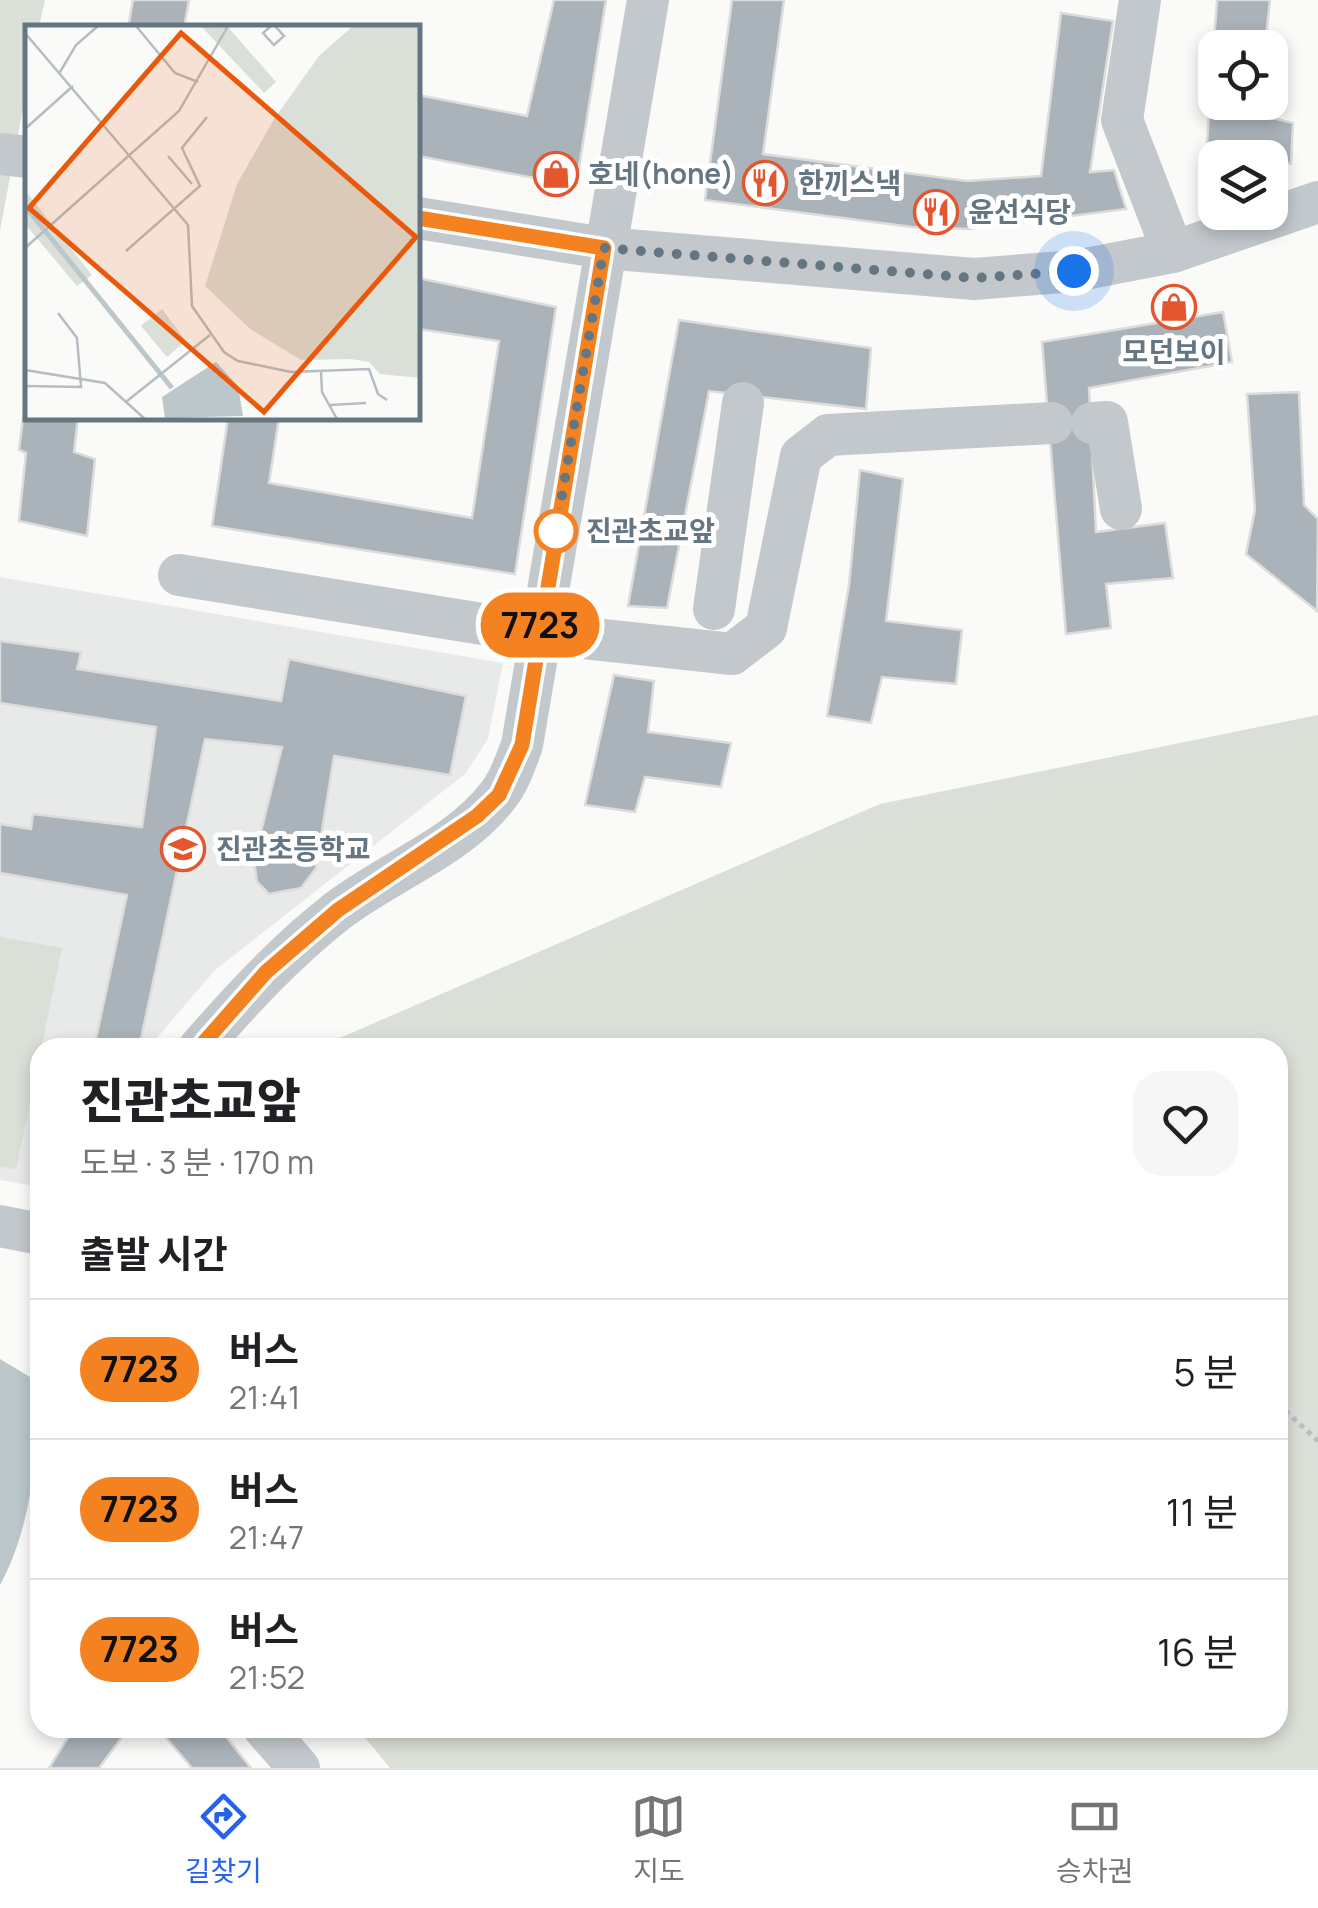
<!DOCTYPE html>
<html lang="ko">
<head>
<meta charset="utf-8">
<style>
  :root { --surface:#fff; --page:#f6f6f6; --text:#202124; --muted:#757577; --line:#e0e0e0; --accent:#2563eb }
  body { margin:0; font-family:Manrope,"Noto Sans KR",sans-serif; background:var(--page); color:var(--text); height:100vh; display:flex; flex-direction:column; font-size:38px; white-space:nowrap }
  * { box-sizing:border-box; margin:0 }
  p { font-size:32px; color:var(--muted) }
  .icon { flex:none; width:55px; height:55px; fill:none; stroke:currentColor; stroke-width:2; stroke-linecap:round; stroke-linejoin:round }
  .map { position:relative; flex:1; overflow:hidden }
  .panel { position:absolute; left:30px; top:1038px; width:1258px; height:700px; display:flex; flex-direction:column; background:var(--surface); border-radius:30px; box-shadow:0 5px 15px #0003 }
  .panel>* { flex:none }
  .badge { padding:0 20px; border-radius:32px; font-size:35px; line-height:65px }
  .buttons { position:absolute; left:1198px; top:30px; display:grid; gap:20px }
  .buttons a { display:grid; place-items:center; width:90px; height:90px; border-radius:20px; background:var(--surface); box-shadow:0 5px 15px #0003; font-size:50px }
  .you { position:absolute; width:50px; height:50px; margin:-25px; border:8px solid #fff; border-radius:50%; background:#1a73e8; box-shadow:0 0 0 15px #1a73e833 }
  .map>.badge { position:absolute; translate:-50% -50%; box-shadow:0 0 0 5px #fff }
  h2 { padding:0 50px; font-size:38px; line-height:90px }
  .round { display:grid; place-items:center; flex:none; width:105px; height:105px; border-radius:30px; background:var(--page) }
  .headline { display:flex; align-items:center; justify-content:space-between; height:170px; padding:0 50px }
  h1 { font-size:48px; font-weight:800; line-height:75px }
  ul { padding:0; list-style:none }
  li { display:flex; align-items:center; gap:30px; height:140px; padding:0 50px; border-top:2px solid var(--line) }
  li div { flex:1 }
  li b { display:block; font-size:38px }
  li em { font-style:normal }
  li .badge { min-width:110px; font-weight:700; text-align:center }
  .tabs { display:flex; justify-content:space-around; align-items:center; height:140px; border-top:2px solid var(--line); background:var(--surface); font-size:28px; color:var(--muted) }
  .tabs a { display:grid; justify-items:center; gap:5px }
  .tabs .current { color:var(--accent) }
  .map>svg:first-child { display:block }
  .built { fill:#e8e9e9 }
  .green { fill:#dadfd7 }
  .water { fill:#bbc7cb }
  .building { fill:#aab3b9; stroke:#dcdcda; stroke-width:2.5 }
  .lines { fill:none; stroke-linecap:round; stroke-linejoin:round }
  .path { stroke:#bbbfc2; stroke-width:5; stroke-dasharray:5 5; stroke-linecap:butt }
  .minor { stroke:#c3c8cc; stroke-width:42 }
  .line-casing { stroke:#fff; stroke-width:22 }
  .line { stroke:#f58220; stroke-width:15 }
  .walk { stroke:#657683; stroke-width:10; stroke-dasharray:0 18 }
  .stop-dot { fill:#fff; stroke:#f58220; stroke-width:5 }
  .labels { text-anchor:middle; stroke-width:10; stroke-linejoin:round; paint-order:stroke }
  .poi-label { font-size:28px; font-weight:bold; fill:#657683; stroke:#fff; text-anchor:start }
  .stop-label { font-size:28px; font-weight:bold; fill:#657683; stroke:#fff; text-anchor:start }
  .inset-river { fill:none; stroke:#bbc7cb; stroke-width:5 }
  .inset-road { fill:none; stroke:#b5bdc2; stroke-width:2.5 }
  .view { fill:#e8590c; fill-opacity:0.15; stroke:#e8590c; stroke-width:5 }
  .inset-edge { fill:none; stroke:#657683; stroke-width:5 }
</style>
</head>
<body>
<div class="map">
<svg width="1318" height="1768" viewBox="0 0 1318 1768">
  <rect width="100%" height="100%" fill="#fafaf8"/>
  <polygon class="built" points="0,577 503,663 488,739 465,774 215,970 149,1047 40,1048 40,1187 0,1180"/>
  <g class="green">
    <polygon points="0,0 45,0 39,27 28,28 27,87 0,230"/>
    <polygon points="1318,715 1318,1768 390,1768 357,1728 1278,1728 1278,1048 319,1047 880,804"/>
    <polygon points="0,937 62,948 16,1169 0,1167"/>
  </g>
  <path class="water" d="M 0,1359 L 35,1380 C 39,1448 33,1524 0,1585 Z"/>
  <g class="building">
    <polygon points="133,0 189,0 184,28 128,28"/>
    <polygon points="554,0 606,0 576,186 418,156 418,95 527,116"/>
    <polygon points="732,0 784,0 763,154 967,181 1041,176 1061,13 1113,21 1090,172 1114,170 1126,209 969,229 912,227 705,200"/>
    <polygon points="1217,0 1270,0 1265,48 1215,48 1215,102 1260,102 1259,115 1293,123 1291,164 1207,142"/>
    <polygon points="418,278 556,307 515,574 212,526 228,418 279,418 269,483 472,518 499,341 418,329"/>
    <polygon points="1223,312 1232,362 1089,388 1096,532 1165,523 1173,578 1106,584 1111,628 1066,634 1042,342"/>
    <polygon points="679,320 871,348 866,409 709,391 667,608 628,606"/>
    <polygon points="28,378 28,418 78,418 74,452 95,459 87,536 19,521 26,453 19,450"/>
    <polygon points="1299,392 1304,505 1318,519 1317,611 1246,554 1255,510 1247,394"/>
    <polygon points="860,470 903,479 886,621 962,630 956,684 882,677 871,723 827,716 849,585"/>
    <polygon points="0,641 81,652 77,669 281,701 289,659 466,696 450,775 334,756 316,868 301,888 269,894 257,882 254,860 282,747 205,739 139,1048 94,1048 127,895 0,873 0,824 31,829 33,814 142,827 156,727 0,703"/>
    <polygon points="614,675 654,681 648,732 731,743 721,787 645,777 635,812 585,805"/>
    <polygon points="74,1728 113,1728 122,1737 99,1768 49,1768"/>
    <polygon points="158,1728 219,1728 251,1768 192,1768"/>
  </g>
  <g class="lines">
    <polyline class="path" points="1278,1404 1318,1441"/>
    <g class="minor">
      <polyline points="1140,0 1122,120 1173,252"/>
      <polyline points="0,154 28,157"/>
      <polyline points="418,218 604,248 974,279 1075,271 1173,252 1318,202"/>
      <polyline points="1092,423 1107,422 1121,509"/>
      <polyline points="179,575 538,633 732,654 766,628 801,456 828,435 1052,423"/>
      <polyline points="714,609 743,403"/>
      <path d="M 199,1048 C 242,999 285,952 336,912 C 387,872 460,847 499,794 C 510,780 516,761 522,745 L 648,0"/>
      <polyline points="0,1226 40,1234"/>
      <polyline points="264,1728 299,1768"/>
    </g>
  </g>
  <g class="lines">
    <defs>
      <polyline id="line" points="199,1048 266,972 338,910 477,816 499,795 522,745 604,248 418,218"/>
    </defs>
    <use href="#line" class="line-casing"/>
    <use href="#line" class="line"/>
    <polyline class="walk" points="556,531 604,248 974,278 1074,271"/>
  </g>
  <defs>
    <symbol id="shop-ring" viewBox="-11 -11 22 22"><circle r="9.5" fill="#fff" stroke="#e4572e" stroke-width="1.5"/><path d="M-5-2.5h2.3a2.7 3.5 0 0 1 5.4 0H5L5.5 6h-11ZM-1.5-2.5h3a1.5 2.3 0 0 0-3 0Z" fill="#e4572e"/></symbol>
    <symbol id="restaurant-ring" viewBox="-11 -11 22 22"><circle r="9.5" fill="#fff" stroke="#e4572e" stroke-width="1.5"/><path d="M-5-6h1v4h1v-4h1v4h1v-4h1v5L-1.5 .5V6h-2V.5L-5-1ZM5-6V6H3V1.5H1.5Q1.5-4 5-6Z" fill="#e4572e"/></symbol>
    <symbol id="school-ring" viewBox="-11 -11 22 22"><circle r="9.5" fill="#fff" stroke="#e4572e" stroke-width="1.5"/><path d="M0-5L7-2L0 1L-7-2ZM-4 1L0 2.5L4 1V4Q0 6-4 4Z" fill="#e4572e"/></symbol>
  </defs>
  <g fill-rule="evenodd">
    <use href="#shop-ring" x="531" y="149" width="50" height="50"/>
    <use href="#restaurant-ring" x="740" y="158" width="50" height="50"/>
    <use href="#restaurant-ring" x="911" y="187" width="50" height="50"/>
    <use href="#shop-ring" x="1149" y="282" width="50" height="50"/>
    <use href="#school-ring" x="158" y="824" width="50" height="50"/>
  </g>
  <circle class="stop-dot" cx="556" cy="531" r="20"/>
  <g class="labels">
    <g class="poi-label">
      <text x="588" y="184">호네(hone)</text>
      <text x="798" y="193">한끼스낵</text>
      <text x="968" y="222">윤선식당</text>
      <text x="1174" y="362" text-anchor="middle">모던보이</text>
      <text x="216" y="859">진관초등학교</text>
    </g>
    <g class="stop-label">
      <text x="586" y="541">진관초교앞</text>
    </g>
  </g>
  <g transform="translate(25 25)">
    <rect width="395" height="395" fill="#fafaf8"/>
    <path d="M 176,1 L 202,1 L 251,57 L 239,68 ZM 328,1 L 395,1 L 395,353 L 355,349 L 344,337 L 326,334 L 276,335 L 225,304 L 180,261 L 212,159 L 249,94 L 294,31 ZM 0,165 L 67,250 L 52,261 L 0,199 ZM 137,284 L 161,316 L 142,332 L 116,301 Z" fill="#dadfd7"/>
    <path d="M 191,337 L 213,361 L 218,391 L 140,393 L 137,372 Z" fill="#bbc7cb"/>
    <path class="inset-river" d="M 0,181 L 147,363"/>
    <path class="inset-road" d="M 111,1 L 150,48 L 173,57M 246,1 L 238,8 L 249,20 L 259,11 L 250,1M 0,8 L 163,200 L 167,281 L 199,327 L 213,336 L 266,347 L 344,344 L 353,369 L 362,375M 35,47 L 51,20 L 73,1M 0,104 L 48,61M 143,131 L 167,159M 0,223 L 154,86 L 203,1M 101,226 L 175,161 L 157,123 L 182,92M 0,345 L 80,358 L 120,394M 296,346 L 297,367 L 312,394M 0,361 L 56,362 L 52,313 L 33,288M 102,376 L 185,310M 305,380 L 341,378"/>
    <path class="view" d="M 156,8 L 391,212 L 239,387 L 4,183 Z"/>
    <rect width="395" height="395" class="inset-edge"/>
  </g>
</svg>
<div class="buttons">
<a><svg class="icon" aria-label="locate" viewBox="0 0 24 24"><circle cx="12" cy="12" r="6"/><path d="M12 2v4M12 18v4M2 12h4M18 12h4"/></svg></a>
<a><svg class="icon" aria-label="layers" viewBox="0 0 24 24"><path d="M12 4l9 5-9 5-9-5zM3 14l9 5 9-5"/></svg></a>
</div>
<div class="you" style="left:1074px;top:271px"></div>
<b class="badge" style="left:540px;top:625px;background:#f58220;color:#111">7723</b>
<section class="panel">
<div class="headline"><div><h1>진관초교앞</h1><p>도보 · 3 분 · 170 m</p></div><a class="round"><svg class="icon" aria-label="heart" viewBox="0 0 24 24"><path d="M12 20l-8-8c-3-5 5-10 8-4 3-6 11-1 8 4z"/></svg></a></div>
<h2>출발 시간</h2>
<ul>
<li><span class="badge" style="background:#f58220;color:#111">7723</span><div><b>버스</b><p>21:41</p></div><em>5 분</em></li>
<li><span class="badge" style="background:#f58220;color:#111">7723</span><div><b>버스</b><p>21:47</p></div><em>11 분</em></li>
<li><span class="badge" style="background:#f58220;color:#111">7723</span><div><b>버스</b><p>21:52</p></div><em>16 분</em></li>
</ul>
</section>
</div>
<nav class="tabs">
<a class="current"><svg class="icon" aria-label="directions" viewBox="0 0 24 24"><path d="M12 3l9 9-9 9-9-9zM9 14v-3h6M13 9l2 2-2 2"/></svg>길찾기</a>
<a><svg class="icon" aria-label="map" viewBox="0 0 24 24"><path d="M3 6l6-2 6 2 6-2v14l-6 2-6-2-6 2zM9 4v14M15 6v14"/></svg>지도</a>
<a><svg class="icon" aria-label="tickets" viewBox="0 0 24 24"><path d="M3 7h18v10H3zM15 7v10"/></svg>승차권</a>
</nav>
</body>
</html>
